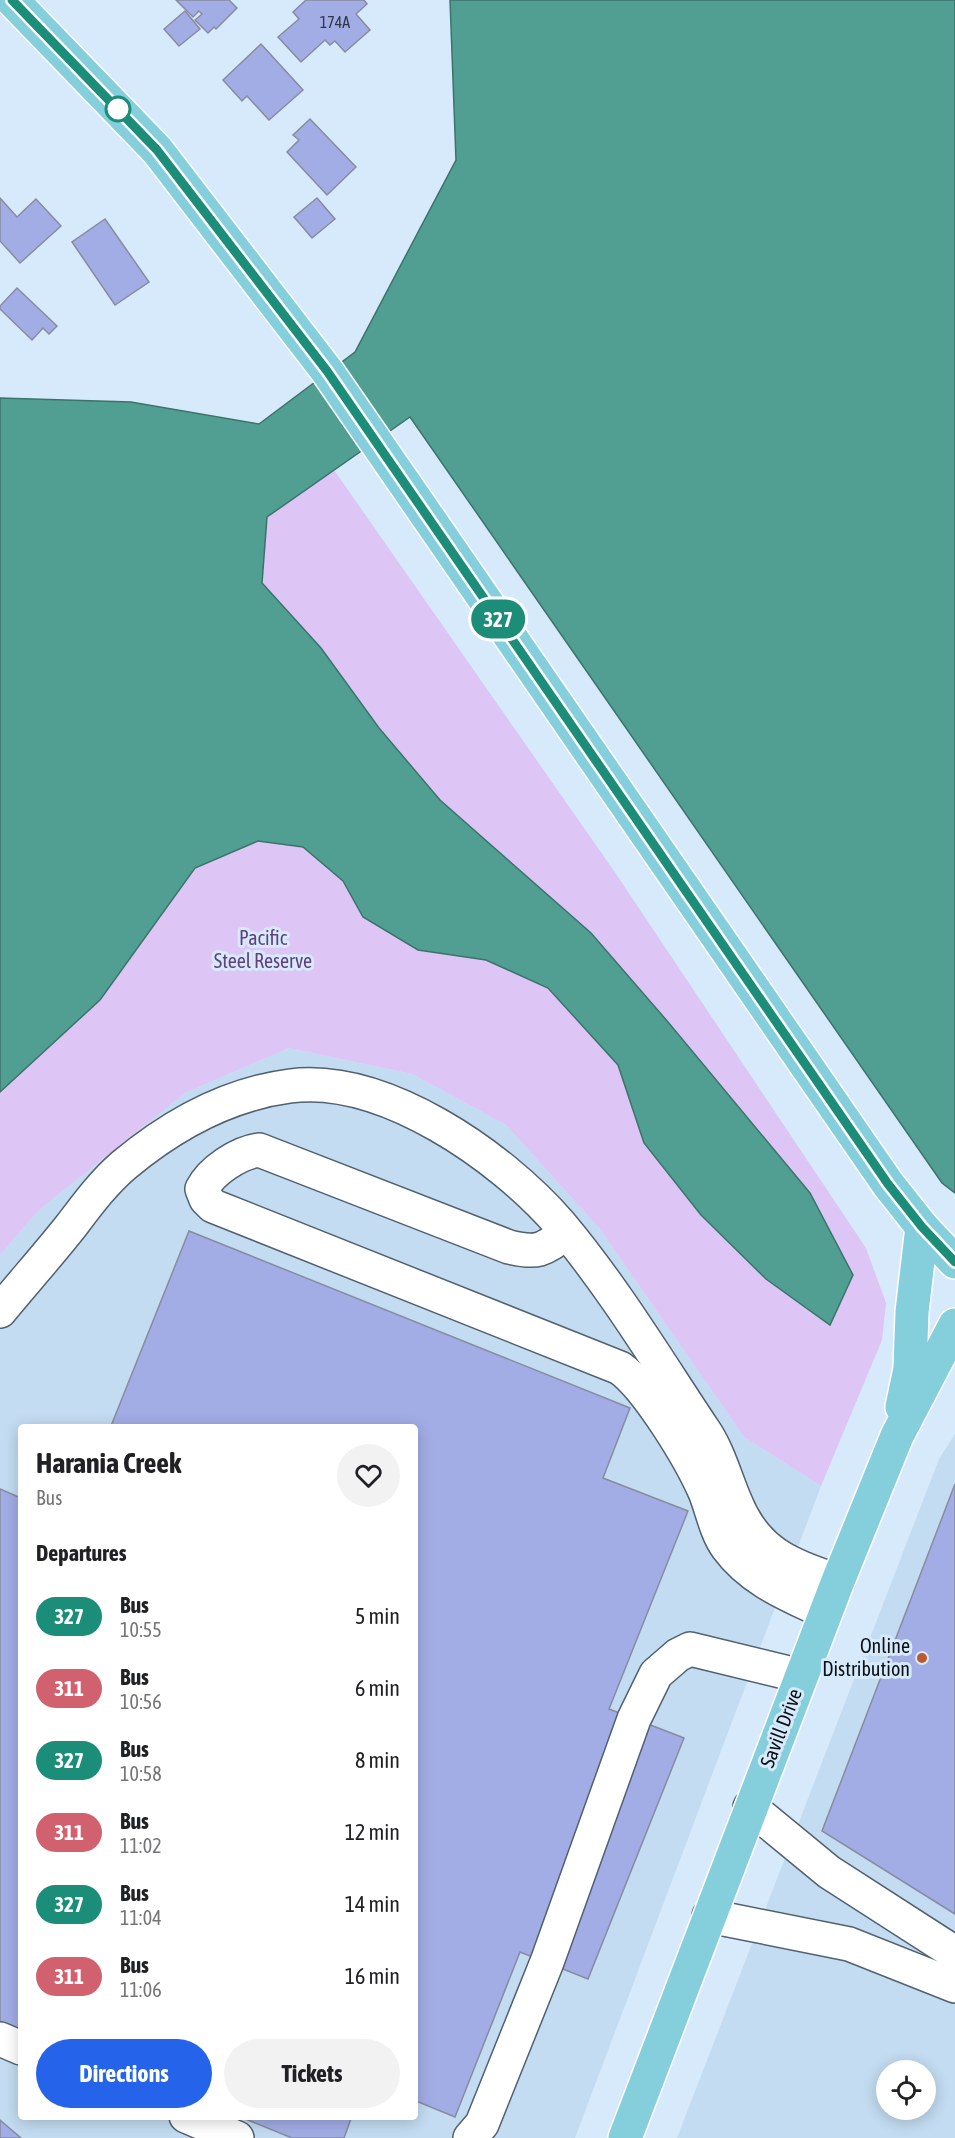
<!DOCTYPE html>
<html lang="en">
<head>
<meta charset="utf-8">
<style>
  :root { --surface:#fff; --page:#f2f2f2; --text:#202124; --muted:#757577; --accent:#2563eb }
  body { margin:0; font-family:"Asap Condensed",sans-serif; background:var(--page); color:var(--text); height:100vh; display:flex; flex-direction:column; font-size:22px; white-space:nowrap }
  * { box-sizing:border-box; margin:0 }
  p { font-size:20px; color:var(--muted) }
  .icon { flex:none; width:33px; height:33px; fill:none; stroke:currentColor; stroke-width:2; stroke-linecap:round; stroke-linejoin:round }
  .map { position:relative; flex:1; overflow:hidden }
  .drawer { position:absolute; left:18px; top:1424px; width:400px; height:696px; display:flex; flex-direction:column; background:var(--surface); border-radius:6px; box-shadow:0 3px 15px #0003 }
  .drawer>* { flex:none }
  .badge { padding:0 12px; border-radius:20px; font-size:21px; line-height:39px }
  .buttons { position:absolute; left:876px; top:2060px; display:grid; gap:12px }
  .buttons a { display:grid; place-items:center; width:60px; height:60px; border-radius:50%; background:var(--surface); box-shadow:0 3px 15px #0003; font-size:30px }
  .map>.badge { position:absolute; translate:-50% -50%; box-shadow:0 0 0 3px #fff }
  h2 { padding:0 18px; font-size:22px; line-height:54px }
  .round { display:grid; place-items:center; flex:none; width:63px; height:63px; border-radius:32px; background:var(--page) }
  .head { display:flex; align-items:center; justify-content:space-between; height:102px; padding:0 18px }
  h1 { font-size:28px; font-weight:700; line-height:45px }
  .cta { display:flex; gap:12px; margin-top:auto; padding:12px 18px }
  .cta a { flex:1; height:69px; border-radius:36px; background:var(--accent); color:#fff; font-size:24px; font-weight:700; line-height:69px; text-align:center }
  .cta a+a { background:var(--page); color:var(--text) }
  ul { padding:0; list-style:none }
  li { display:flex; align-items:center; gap:18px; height:72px; padding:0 18px }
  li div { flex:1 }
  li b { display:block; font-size:22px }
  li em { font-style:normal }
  li .badge { min-width:66px; font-weight:700; text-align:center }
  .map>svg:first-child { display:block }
  .built { fill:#c3dcf1; fill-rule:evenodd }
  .green { fill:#ddc5f5 }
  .water { fill:#509f92; stroke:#3b746c; stroke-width:1.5 }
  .building { fill:#a2ade5; stroke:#878ca0; stroke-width:1.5 }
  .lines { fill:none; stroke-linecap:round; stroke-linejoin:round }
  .minor-casing { stroke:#516170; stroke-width:36 }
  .major-casing { stroke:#fff; stroke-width:36 }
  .minor { stroke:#fff; stroke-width:33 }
  .major { stroke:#85cedc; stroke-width:33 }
  .line-casing { stroke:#fff; stroke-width:14 }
  .line { stroke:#1c8d78; stroke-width:9 }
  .stop-dot { fill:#fff; stroke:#1c8d78; stroke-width:3 }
  .poi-dot { fill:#bf582d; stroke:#d7eafb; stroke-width:2 }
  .labels { text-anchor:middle; stroke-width:6; stroke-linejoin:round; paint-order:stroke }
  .number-label { font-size:16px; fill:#303749 }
  .park-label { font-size:20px; fill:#633f81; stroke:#d7eafb }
  .poi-label { font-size:20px; fill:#0a1015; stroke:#d7eafb; text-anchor:end }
  .street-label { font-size:20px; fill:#0a1015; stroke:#d7eafb }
</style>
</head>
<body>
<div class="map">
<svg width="955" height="2138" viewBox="0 0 955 2138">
  <rect width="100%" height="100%" fill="#d7eafb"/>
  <g class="built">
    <path d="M 289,1048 L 412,1074 L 506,1125 L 600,1229 L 744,1437 L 821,1486 L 575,2138 L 0,2138 L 0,1255 L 38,1211 L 185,1093 ZM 21,1426 L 416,1426 L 416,2116 L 21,2116 Z"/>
    <path d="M 955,1434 L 955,2138 L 677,2138 L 939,1459 ZM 886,2070 L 926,2070 L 926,2109 L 886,2109 Z"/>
  </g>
  <polygon class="green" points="334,470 614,871 866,1248 886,1303 882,1340 821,1486 744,1437 600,1229 506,1125 412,1074 289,1048 185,1093 38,1211 0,1255 0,1092 100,1000 195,868 258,841 303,847 343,881 363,917 418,950 486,960 548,988 618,1065 644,1143 701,1215 766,1279 830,1324 853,1275 591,933 440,800 379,728 321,648 262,583 267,517"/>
  <polygon class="water" points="450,0 955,0 955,1193 942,1183 410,417 267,517 262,583 321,648 379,728 440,800 591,933 668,1022 810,1193 853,1275 830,1325 766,1279 701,1215 644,1143 618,1065 548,988 486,960 418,950 363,917 343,881 303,847 258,841 195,868 100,1000 0,1092 0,398 131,402 259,424 355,352 456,160"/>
  <g class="building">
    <polygon points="176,0 229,0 237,8 216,29 214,27 208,33 195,20 202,14 199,11 193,17"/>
    <polygon points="306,0 364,0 367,4 356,14 370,30 345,52 335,41 330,45 325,40 301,62 278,37 299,19 293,12"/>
    <polygon points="185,11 200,29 179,46 164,29"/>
    <polygon points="261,44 303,90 269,120 247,96 242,101 223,80"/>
    <polygon points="310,119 356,167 327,195 287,152 299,140 293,135"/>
    <polygon points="0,198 17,217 36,199 61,226 20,263 0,241"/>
    <polygon points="317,198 335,219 312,238 294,217"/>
    <polygon points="105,219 149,282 115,305 72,242"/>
    <polygon points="17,288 57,326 49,334 43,328 32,340 0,309 0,306"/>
    <polygon points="189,1231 630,1408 603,1478 688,1511 609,1709 684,1738 588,1979 520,1952 455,2117 416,2101 416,1426 111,1426"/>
    <polygon points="955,1484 955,1914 822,1831"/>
    <polygon points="0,1489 21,1498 21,2030 0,2021"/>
    <polygon points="238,2116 352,2116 344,2138 292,2138"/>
    <polygon points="0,2120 21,2138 0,2138"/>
  </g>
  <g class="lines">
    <defs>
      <g id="minor">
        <path d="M 566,1233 C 543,1250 538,1254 509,1247 L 259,1150 C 238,1153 211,1171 202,1189 L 206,1199 L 213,1206 L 620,1368 C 648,1388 691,1460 705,1492 C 712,1509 716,1532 727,1547 C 752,1581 789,1595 825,1612"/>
        <path d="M 0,1311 C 23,1283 48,1255 71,1226 C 87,1205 103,1183 124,1165 C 172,1125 228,1094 290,1086 C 384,1074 501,1156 560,1224 C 613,1287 657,1360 703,1429 C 719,1452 725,1478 736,1503 C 756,1552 790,1566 838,1581"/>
        <polyline points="750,1807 829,1872 955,1953"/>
        <polyline points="709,1916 849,1944 955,1986"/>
        <polyline points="0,2039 21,2048"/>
        <polyline points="186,2116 237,2138"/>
        <polyline points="470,2138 482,2124 547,1962 634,1719 656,1674 678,1655 690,1649 801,1676"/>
      </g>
      <g id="major">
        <polyline points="12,0 157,150 327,371 888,1184 922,1227 955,1262"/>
        <polyline points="902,1407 910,1369 912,1312 922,1227"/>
        <polyline points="625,2138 838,1581 897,1436 955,1325"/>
      </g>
    </defs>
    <use href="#minor" class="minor-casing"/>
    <use href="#major" class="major-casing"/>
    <use href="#minor" class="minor"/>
    <use href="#major" class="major"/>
  </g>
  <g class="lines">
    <defs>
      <polyline id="line" points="12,0 157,150 327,371 888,1184 922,1227 955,1262"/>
    </defs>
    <use href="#line" class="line-casing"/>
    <use href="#line" class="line"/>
  </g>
  <circle class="stop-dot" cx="118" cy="109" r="12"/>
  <circle class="poi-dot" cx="922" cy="1658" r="6"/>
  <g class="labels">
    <g class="number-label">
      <text x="335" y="28">174A</text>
    </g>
    <g class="park-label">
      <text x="263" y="945">Pacific<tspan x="263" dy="23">Steel Reserve</tspan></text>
    </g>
    <g class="poi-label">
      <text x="910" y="1653">Online<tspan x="910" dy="23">Distribution</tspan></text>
    </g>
    <g class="street-label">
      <text transform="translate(781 1728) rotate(-69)" y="7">Savill Drive</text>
    </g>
  </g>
</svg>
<div class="buttons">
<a><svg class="icon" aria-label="locate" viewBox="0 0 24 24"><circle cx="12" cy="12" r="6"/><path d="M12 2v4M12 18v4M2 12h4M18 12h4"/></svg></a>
</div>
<b class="badge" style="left:498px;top:619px;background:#1c8d78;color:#fff">327</b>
<section class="drawer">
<div class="head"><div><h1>Harania Creek</h1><p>Bus</p></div><a class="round"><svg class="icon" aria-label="heart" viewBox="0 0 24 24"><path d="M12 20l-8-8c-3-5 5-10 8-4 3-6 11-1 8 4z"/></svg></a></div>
<h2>Departures</h2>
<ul>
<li><span class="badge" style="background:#1c8d78;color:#fff">327</span><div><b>Bus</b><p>10:55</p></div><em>5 min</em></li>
<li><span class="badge" style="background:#d26170;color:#fff">311</span><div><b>Bus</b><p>10:56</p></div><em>6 min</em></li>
<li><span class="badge" style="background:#1c8d78;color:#fff">327</span><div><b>Bus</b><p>10:58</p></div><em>8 min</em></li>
<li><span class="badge" style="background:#d26170;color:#fff">311</span><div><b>Bus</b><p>11:02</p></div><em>12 min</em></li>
<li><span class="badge" style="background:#1c8d78;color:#fff">327</span><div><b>Bus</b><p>11:04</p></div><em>14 min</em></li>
<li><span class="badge" style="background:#d26170;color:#fff">311</span><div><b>Bus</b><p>11:06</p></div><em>16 min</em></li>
</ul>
<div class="cta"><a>Directions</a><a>Tickets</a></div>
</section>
</div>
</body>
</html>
